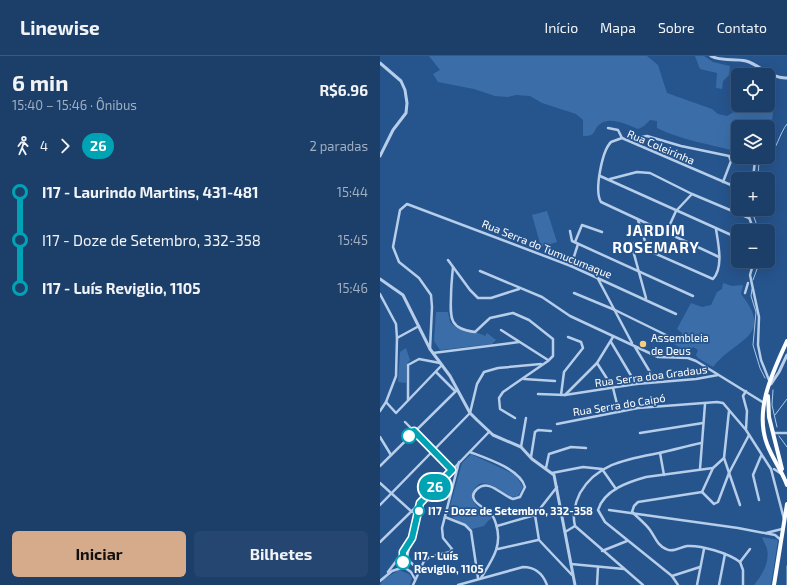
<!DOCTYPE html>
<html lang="pt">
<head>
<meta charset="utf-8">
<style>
  :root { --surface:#1c3f6a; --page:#254670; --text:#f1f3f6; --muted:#a0afc1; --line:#3a587e; --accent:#d6ab8b }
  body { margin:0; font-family:"Exo 2",sans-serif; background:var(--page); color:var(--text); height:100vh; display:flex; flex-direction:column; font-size:15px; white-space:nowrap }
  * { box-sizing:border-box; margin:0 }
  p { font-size:13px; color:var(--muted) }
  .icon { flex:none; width:22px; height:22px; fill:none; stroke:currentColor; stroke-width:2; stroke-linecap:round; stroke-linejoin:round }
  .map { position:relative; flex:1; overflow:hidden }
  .side { display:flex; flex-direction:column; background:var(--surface); width:380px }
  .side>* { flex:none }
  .badge { padding:0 8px; border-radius:13px; font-size:14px; line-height:26px }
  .fabs { position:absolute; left:351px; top:12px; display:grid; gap:8px }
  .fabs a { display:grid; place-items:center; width:44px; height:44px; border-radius:6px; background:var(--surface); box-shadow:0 4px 16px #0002,0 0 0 1px var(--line); font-size:20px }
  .map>.badge { position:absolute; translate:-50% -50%; box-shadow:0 0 0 2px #fff }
  .legs { display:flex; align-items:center; gap:6px; height:44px; padding:0 12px; font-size:13px }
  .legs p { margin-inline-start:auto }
  .headline { display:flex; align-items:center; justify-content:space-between; height:68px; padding:0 12px }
  h1 { font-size:22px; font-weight:700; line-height:30px }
  .primary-button { display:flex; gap:8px; margin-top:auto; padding:8px 12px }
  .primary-button a { flex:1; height:46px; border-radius:6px; background:var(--accent); color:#111; font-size:16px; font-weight:700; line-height:46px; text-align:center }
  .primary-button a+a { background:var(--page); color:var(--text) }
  ul { padding:0 12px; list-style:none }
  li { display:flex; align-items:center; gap:14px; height:48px; font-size:15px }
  li i { display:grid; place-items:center; width:6px; height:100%; margin:0 5px; background:currentColor }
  li i::after { content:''; width:10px; height:10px; margin:-5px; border:3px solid; border-radius:50%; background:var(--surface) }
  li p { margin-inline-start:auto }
  li:first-child i { background:linear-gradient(#0000 50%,currentColor 0) }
  li:last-child i { background:linear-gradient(currentColor 50%,#0000 0) }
  header { display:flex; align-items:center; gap:24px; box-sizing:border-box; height:56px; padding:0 20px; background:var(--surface); border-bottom:1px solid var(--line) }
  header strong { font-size:19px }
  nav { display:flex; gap:22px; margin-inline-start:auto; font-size:14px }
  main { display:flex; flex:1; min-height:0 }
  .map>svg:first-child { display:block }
  .green { fill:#3b6ea9 }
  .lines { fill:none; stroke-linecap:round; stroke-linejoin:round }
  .stream { stroke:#aac9eb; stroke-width:1 }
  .minor { stroke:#b6ceea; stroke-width:2.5 }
  .tertiary { stroke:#b6ceea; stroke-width:3 }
  .trunk { stroke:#fcfeff; stroke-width:4 }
  .line-1-casing { stroke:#fff; stroke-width:9 }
  .line-1 { stroke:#00a3b4; stroke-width:6 }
  .poi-dot { fill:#f3cf7b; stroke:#26548d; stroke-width:1.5 }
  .stop-1-dot { fill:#fff; stroke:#00a3b4; stroke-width:2 }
  .labels { text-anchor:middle; stroke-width:3.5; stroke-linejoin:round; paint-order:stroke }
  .street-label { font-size:11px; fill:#fff; stroke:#26548d }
  .poi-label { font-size:11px; fill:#fff; stroke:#26548d; text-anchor:start }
  .stop-label { font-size:11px; font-weight:bold; fill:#fff; stroke:#26548d; text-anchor:start }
  .district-label { font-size:15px; font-weight:bold; letter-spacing:1px; fill:#fff; stroke:#26548d }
</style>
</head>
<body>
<header>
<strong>Linewise</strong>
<nav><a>Início</a><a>Mapa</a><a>Sobre</a><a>Contato</a></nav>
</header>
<main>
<section class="side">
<div class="headline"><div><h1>6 min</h1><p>15:40 – 15:46 · Ônibus</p></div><b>R$6.96</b></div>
<div class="legs"><svg class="icon" aria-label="walk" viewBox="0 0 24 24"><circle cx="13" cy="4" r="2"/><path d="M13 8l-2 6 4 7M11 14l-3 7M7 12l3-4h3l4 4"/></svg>4<svg class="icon" aria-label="forward" viewBox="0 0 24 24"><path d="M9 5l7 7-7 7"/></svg><b class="badge" style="background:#00a3b4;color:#fff">26</b><p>2 paradas</p></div>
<ul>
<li><i style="color:#00a3b4"></i><b>I17 - Laurindo Martins, 431-481</b><p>15:44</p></li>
<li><i style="color:#00a3b4"></i><span>I17 - Doze de Setembro, 332-358</span><p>15:45</p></li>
<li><i style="color:#00a3b4"></i><b>I17 - Luís Reviglio, 1105</b><p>15:46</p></li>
</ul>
<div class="primary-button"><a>Iniciar</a><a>Bilhetes</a></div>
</section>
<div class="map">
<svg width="407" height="529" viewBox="0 0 407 529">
  <rect width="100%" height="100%" fill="#26548d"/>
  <g class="green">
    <path d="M 49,0 L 267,0 L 278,9 L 287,37 L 332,53 L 338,58 L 347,60 L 359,53 L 389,51 L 393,55 L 391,76 L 388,77 L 388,71 L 358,71 L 358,96 C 331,88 303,85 277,72 L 277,65 L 270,64 L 264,70 L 258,73 C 248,69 230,60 220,68 C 212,74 218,80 203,80 L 203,64 L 196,58 L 162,47 L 150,40 L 136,39 L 128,41 L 115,40 L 94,33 L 58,26 L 53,18 L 60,14 Z"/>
    <polygon points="315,0 324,0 333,6 350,10 349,19 343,25 342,33 336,32 337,17 320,13"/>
    <polygon points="167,155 177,186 161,191 152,159"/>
    <path d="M 343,227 L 352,230 L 363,229 L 361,238 C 395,281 356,282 333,311 L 318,302 L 316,299 L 318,294 L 313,291 L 307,296 L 294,288 L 299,284 L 302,277 L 297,273 L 299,269 L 311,247 L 322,251 L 331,249 L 337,236 L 342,233 Z"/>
    <path d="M 56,256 L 68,256 L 70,266 C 82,279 93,273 105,280 L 107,277 L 116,284 L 112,288 L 60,294 L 54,285 Z"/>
    <polygon points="26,292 30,304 26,310 26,327 18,326 20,296"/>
    <path d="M 91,398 L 136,419 L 143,431 L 138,440 L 131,441 C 121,436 101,416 93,436 C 92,440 92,445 95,448 C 99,454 107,456 112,462 L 108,465 L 104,470 L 92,473 L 70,460 L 68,457 L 82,407 Z"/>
    <path d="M 382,481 L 398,484 L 391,529 L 374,529 C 382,519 390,507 387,493 C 386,489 383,485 382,481 Z"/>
    <polygon points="19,514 29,518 32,522 30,529 0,529 4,523"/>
  </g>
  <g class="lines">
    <g class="stream">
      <path d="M 388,100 C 397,94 399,78 407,68"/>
      <polyline points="378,123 379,104 386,101"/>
      <polyline points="371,153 379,175"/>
      <polyline points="373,224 380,205"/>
      <polyline points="372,233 371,240 376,256 373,289 380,312 385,322"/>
      <polyline points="393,334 392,349 397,371"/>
      <polyline points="395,359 407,343"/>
      <polyline points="399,380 407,391"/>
      <polyline points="407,529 407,510"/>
    </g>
    <g class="minor">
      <polyline points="228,72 238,74 242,82"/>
      <polyline points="258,89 262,81 267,80 301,90 349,100 351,105 343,126"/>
      <polyline points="220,120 358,182"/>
      <polyline points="230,123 257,116 270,117 312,138 369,162"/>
      <polyline points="373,123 375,104"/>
      <polyline points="366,153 374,175"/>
      <polyline points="258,164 268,194"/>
      <polyline points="190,175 192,185 313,240"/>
      <polyline points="286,177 296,155 312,138"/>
      <polyline points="195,186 202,169 222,176"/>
      <path d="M 249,186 L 333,223 C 344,211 338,187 336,173"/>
      <polyline points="251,187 266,242"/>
      <path d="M 339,201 L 221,146 C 214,135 222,95 231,86 L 242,82 L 358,132"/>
      <polyline points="68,204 90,234 98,242 111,242 139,233"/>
      <polyline points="374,205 370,219 379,261 378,289 381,304 389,324"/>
      <polyline points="191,210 198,188"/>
      <path d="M 73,211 C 72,221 71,231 71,241 C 70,263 70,273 95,276 L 110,262 L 133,257 L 149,264 L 173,283 L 173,300 L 168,305 L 123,336 L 119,342 L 120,353 L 135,362"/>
      <polyline points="100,215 162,241 190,260 278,301 308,302 316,305 384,347"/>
      <polyline points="217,221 252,287"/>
      <polyline points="194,237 235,254 288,280"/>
      <polyline points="365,237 368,227"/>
      <polyline points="0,238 16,268 17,282 16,320 6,346 0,355"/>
      <polyline points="121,274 168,304"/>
      <polyline points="17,282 39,270"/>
      <polyline points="231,286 256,328"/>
      <polyline points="255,291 276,326"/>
      <polyline points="50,293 52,251 51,239 39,222 19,206 13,191 20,154 27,148 191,210 296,258"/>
      <polyline points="53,297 139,286"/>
      <polyline points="217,307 233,332 239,356"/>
      <polyline points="56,316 75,335"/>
      <polyline points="144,323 175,325"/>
      <polyline points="158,338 185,339 256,328 316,323 338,319"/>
      <polyline points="181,339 184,316 203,292 201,286 188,281"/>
      <polyline points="185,339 217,307 233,281"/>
      <polyline points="28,344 28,309 39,303 60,307"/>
      <polyline points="6,346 16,357 62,309"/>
      <polyline points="349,355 344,402 360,449"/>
      <polyline points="25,366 72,414"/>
      <polyline points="177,368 258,352 337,346 343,347 366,374 391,413 404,463"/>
      <polyline points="366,373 367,355 363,340 366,335"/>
      <polyline points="260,377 323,367"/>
      <polyline points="393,377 407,377"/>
      <polyline points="0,381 11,399"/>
      <polyline points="141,391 146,362"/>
      <path d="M 90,396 C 106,402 140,413 145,431 L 140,441 L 133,443 C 122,440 109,422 97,433 C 86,443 101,450 108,455 C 112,458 115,464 116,468 C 123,490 112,504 101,522"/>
      <polyline points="280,397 284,419"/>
      <polyline points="151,401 155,376 158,374 171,375"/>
      <polyline points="0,410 77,334"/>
      <polyline points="166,412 169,398 191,391 206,392"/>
      <polyline points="222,413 236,433"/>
      <polyline points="320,413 325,348"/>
      <polyline points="394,413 400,417"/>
      <polyline points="172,417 203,411 222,413"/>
      <polyline points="0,427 31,455 38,459 40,447 0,486"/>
      <polyline points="322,436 334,448 338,446 349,417 369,379"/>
      <polyline points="322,436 333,412 344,402"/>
      <polyline points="379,444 373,419 381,400"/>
      <polyline points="40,447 109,376"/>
      <polyline points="0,449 90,357 97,328 104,316 118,312 161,308"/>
      <polyline points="229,454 358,472 395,479 401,484"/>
      <path d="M 252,456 C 258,462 265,467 270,474 C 275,481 277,489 286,493 C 293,497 300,491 307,490 C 321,489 348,497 360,506"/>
      <polyline points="252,456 254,450 258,446 322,436"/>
      <polyline points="155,459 159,484 192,519"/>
      <polyline points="65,461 85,469 91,475 98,522"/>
      <polyline points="117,470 155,459 177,431"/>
      <polyline points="185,476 195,470"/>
      <polyline points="386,477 402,473"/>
      <polyline points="29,490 27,503 39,514"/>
      <polyline points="118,493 158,484"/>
      <polyline points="222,495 247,485"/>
      <polyline points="360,506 363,514 363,529"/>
      <polyline points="360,506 370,493"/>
      <polyline points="191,508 244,513"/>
      <polyline points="8,516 23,496"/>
      <polyline points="292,520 320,511"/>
      <polyline points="35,523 31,516 24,511 23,496 32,482 38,459"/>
      <polyline points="0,525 12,515 24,511"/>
      <polyline points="33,529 44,505 50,501 70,496 72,493 63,482 62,472 79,406"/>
      <path d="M 78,529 L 143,511 C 155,511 163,518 167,529"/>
      <polyline points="217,529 218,511"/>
      <path d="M 263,529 L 195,470 C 192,458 195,447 200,437 C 217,407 248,403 279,397 C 293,394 307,390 321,387"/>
      <path d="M 298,529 L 292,520 L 225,466 L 218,454 C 224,434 248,426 266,421 L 333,412"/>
      <polyline points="317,529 324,493"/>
      <polyline points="339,529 345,498"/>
    </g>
    <g class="tertiary">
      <path d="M 331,0 C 342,6 354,2 366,5 C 380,9 391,23 407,22"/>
      <polyline points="0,7 21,25 25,34 27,47 26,57 13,74 0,100"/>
      <polyline points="0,223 23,239 50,293 70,320 90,357 97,364 113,379 141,391 152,403 174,419 195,529"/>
      <polyline points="391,328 399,316 407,299"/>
    </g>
    <g class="trunk">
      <path d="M 407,285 C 393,316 374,353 387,388 C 392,402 402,415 407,429"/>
      <polyline points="388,340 389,361 402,413"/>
      <polyline points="394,529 407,448"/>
    </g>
  </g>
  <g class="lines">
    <defs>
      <polyline id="line-1" points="23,506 23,496 32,482 40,447 72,414 34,375 29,380"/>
    </defs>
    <use href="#line-1" class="line-1-casing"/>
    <use href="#line-1" class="line-1"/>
  </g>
  <circle class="poi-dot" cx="263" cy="288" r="4"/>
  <g class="stop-1-dot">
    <circle cx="29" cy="380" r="7"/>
    <circle cx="39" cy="455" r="5"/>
    <circle cx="23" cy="506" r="7"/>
  </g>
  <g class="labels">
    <g class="street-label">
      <text transform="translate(281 91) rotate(23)" y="4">Rua Coleirinha</text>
      <text transform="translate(167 193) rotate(22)" y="4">Rua Serra do Tumucumaque</text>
      <text transform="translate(271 320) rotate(-7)" y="4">Rua Serra doa Gradaus</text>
      <text transform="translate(239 349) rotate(-9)" y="4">Rua Serra do Caipó</text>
    </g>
    <g class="poi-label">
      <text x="271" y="286">Assembleia<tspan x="271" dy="13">de Deus</tspan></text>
    </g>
    <g class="stop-label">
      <text x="48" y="459">I17 - Doze de Setembro, 332-358</text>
      <text x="34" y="504">I17 - Luís<tspan x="34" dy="13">Reviglio, 1105</tspan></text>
    </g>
    <g class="district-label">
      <text x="276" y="180">JARDIM<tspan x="276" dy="17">ROSEMARY</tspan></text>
    </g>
  </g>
</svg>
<div class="fabs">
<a><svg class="icon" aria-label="locate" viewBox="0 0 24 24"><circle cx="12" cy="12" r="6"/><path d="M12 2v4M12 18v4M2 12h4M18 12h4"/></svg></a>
<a><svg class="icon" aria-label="layers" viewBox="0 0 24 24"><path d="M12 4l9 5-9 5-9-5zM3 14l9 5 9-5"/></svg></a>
<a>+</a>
<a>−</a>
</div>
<b class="badge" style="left:55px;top:431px;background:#00a3b4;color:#fff">26</b>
</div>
</main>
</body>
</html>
